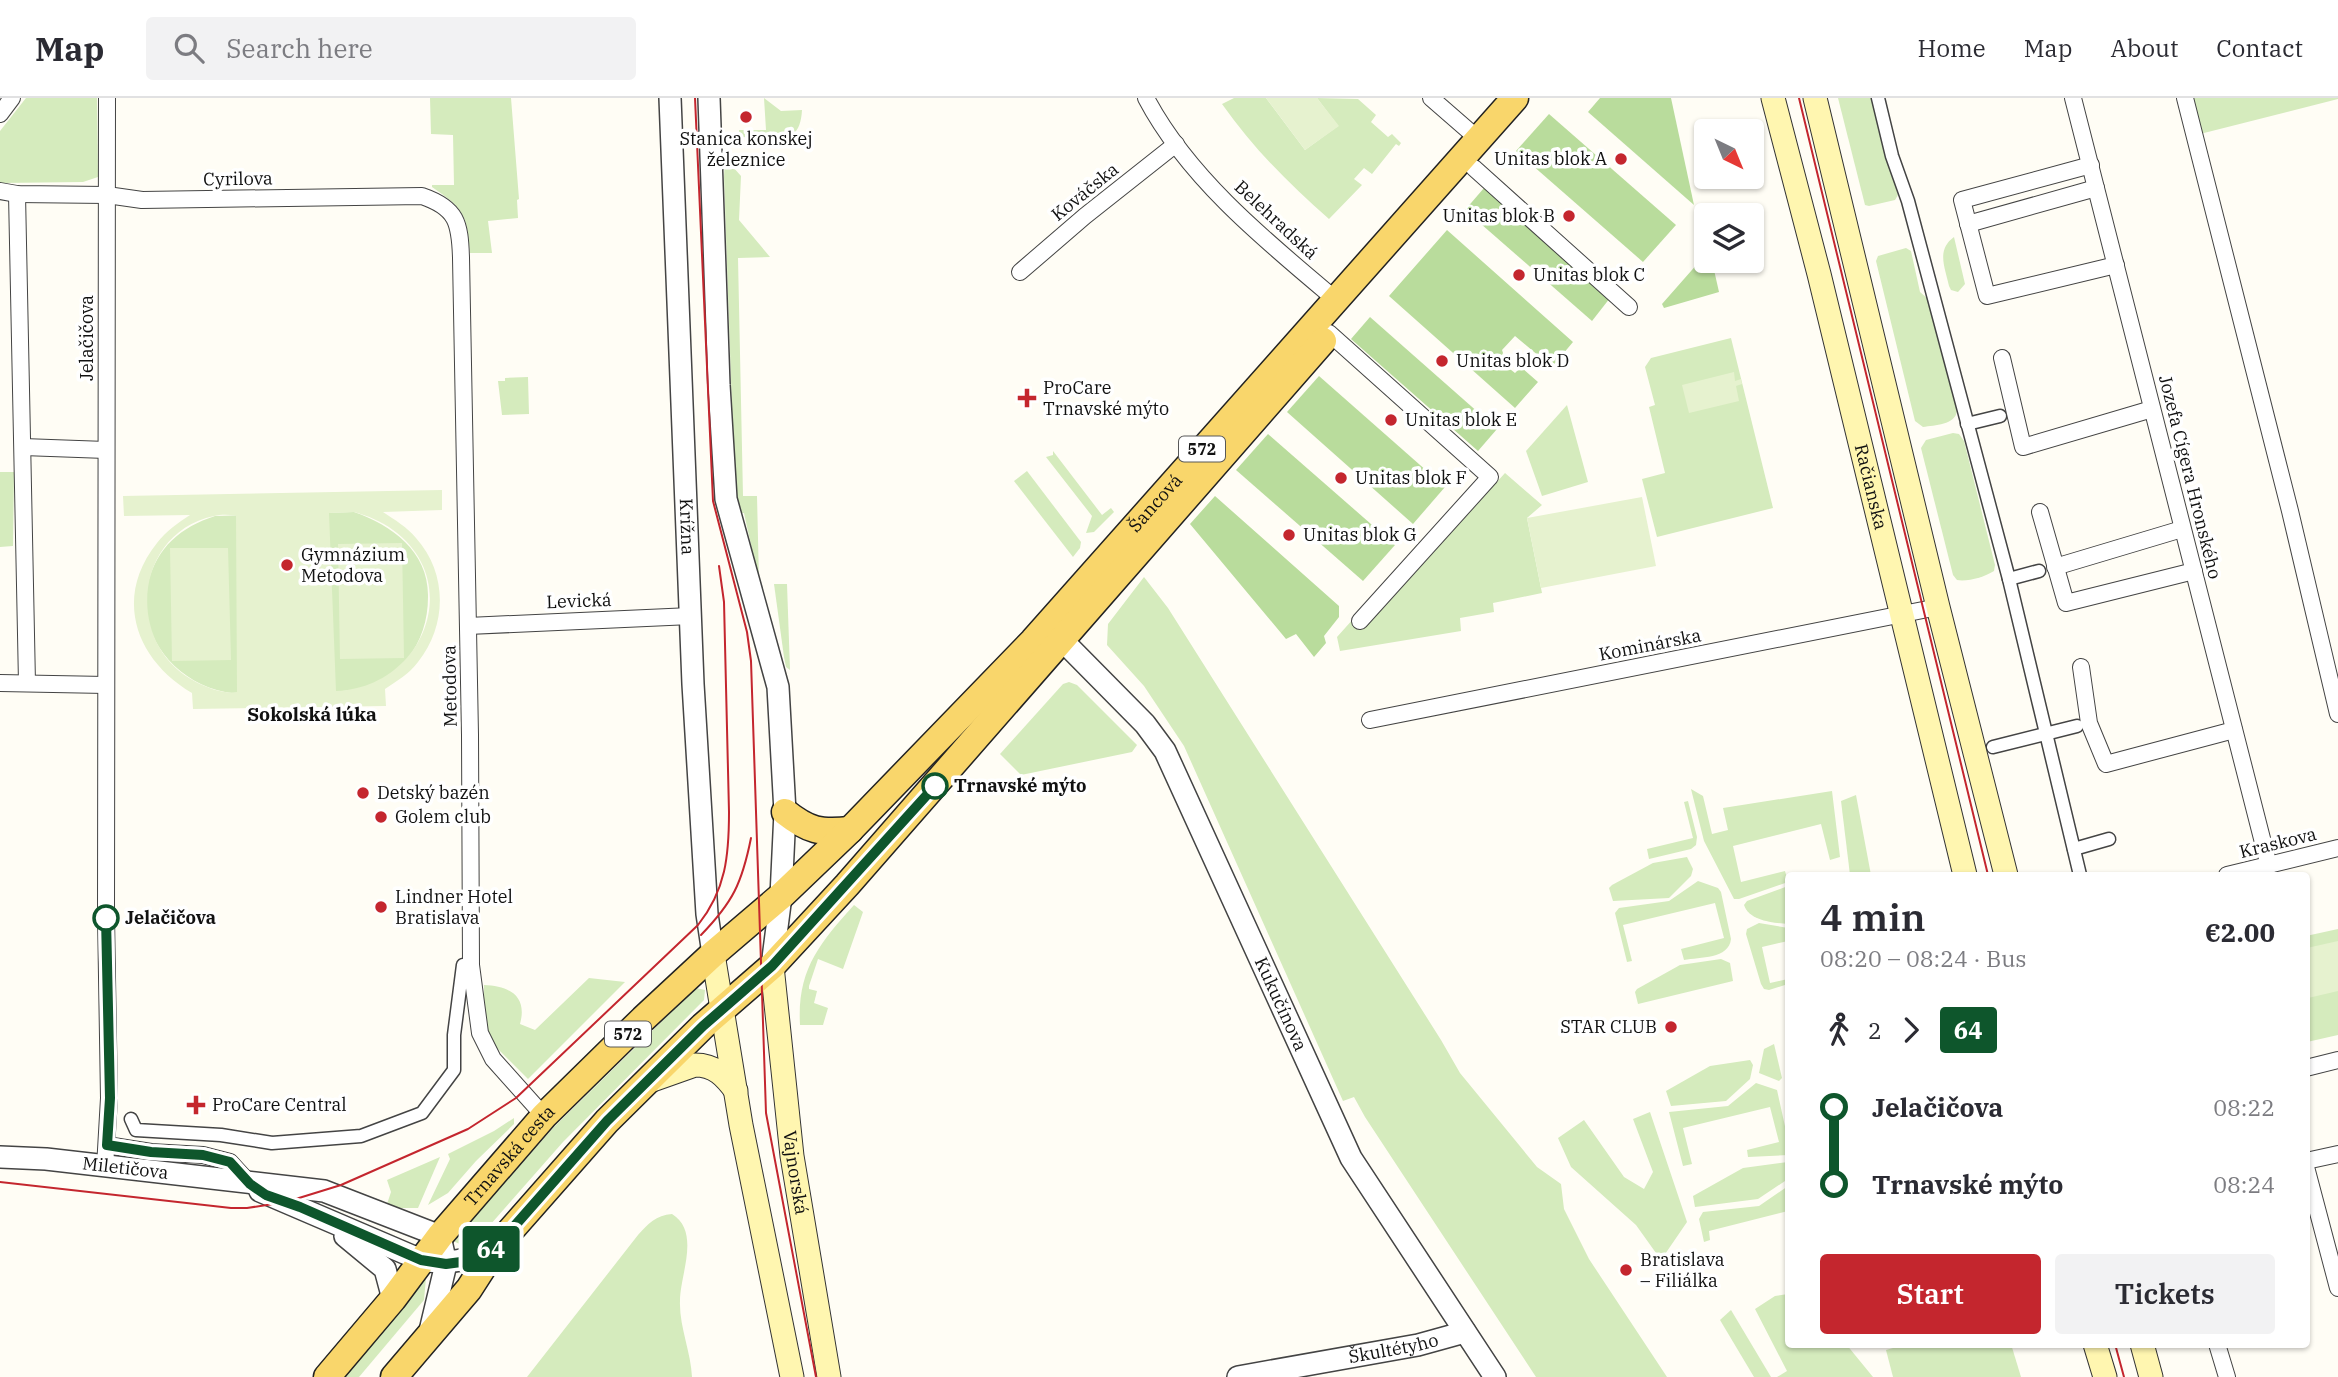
<!DOCTYPE html>
<html lang="en">
<head>
<meta charset="utf-8">
<style>
  :root { --surface:#fff; --page:#f2f2f3; --text:#2b2b33; --muted:#7c7c81; --line:#e1e1e2; --accent:#c4262e }
  body { margin:0; font-family:"IBM Plex Serif",serif; background:var(--page); color:var(--text); height:100vh; display:flex; flex-direction:column; font-size:26px; white-space:nowrap }
  * { box-sizing:border-box; margin:0 }
  p { font-size:23px; color:var(--muted) }
  .icon { flex:none; width:38px; height:38px; fill:none; stroke:currentColor; stroke-width:2; stroke-linecap:round; stroke-linejoin:round }
  .map { position:relative; flex:1; overflow:hidden }
  .side { position:absolute; left:1785px; top:774px; width:525px; height:476px; display:flex; flex-direction:column; background:var(--surface); border-radius:7px; box-shadow:0 2px 5px #0004 }
  .side>* { flex:none }
  .badge { padding:0 14px; border-radius:5px; font-size:24px; line-height:46px }
  .needle { width:46px; rotate:137deg }
  .controls { position:absolute; left:1694px; top:21px; display:grid; gap:14px }
  .controls a { display:grid; place-items:center; width:70px; height:70px; border-radius:7px; background:var(--surface); box-shadow:0 2px 5px #0004; font-size:35px }
  .map>.badge { position:absolute; translate:-50% -50%; box-shadow:0 0 0 4px #fff }
  .legs { display:flex; align-items:center; gap:10px; height:77px; padding:0 35px; font-size:23px }
  .legs p { margin-inline-start:auto }
  .summary { display:flex; align-items:center; justify-content:space-between; height:119px; padding:0 35px }
  h1 { font-size:38px; font-weight:600; line-height:52px }
  .button { display:flex; gap:14px; margin-top:auto; padding:14px 35px }
  .button a { flex:1; height:80px; border-radius:7px; background:var(--accent); color:#fff; font-size:28px; font-weight:600; line-height:80px; text-align:center }
  .button a+a { background:var(--page); color:var(--text) }
  ul { padding:0 35px; list-style:none }
  li { display:flex; align-items:center; gap:24px; height:77px; font-size:26px }
  li i { display:grid; place-items:center; width:10px; height:100%; margin:0 9px; background:currentColor }
  li i::after { content:''; width:18px; height:18px; margin:-9px; border:5px solid; border-radius:50%; background:var(--surface) }
  li p { margin-inline-start:auto }
  li:first-child i { background:linear-gradient(#0000 50%,currentColor 0) }
  li:last-child i { background:linear-gradient(currentColor 50%,#0000 0) }
  header { display:flex; align-items:center; gap:42px; box-sizing:border-box; height:98px; padding:0 35px; background:var(--surface); border-bottom:2px solid var(--line) }
  header strong { font-size:33px }
  nav { display:flex; gap:38px; margin-inline-start:auto; font-size:24px }
  .search { width:490px; height:63px; background:var(--page); display:flex; align-items:center; gap:18px; box-sizing:border-box; padding:0 24px; border-radius:7px; color:var(--muted); font-size:26px }
  .map>svg:first-child { display:block }
  .green { fill:#d5ebbd }
  .forest { fill:#b9dc9c }
  .pitch { fill:#e6f2cf; fill-rule:evenodd }
  .lines { fill:none; stroke-linecap:round; stroke-linejoin:round }
  .pedestrian-casing { stroke:#444; stroke-width:15 }
  .minor-casing { stroke:#444; stroke-width:18 }
  .tertiary-casing { stroke:#444; stroke-width:24 }
  .secondary-casing { stroke:#333; stroke-width:25 }
  .primary-casing { stroke:#222; stroke-width:29 }
  .pedestrian { stroke:#fff; stroke-width:12 }
  .minor { stroke:#fff; stroke-width:16 }
  .tertiary { stroke:#fff; stroke-width:21 }
  .secondary { stroke:#fff6b0; stroke-width:23 }
  .primary { stroke:#f9d66b; stroke-width:26 }
  .tram { stroke:#c4262e; stroke-width:2 }
  .line-1-casing { stroke:#fff; stroke-width:16 }
  .line-1 { stroke:#0e562c; stroke-width:10 }
  .poi-dot { fill:#c4262e; stroke:#fff; stroke-width:2.5 }
  .stop-1-dot { fill:#fff; stroke:#0e562c; stroke-width:3.5 }
  .labels { text-anchor:middle; stroke-width:7; stroke-linejoin:round; paint-order:stroke }
  .shield { fill:#fff; stroke:#585858; stroke-width:2 }
  .shield-label { font-size:16px; font-weight:bold; fill:#111 }
  .poi-label { font-size:18px; fill:#111; stroke:#fff; text-anchor:start }
  .street-label { font-size:18px; fill:#111; stroke:#fff }
  .stop-label { font-size:18px; font-weight:bold; fill:#111; stroke:#fff; text-anchor:start }
  .neighbourhood-label { font-size:19px; font-weight:bold; fill:#111; stroke:#fff }
</style>
</head>
<body>
<header>
<strong>Map</strong>
<div class="search"><svg class="icon" aria-label="search" viewBox="0 0 24 24"><circle cx="10" cy="10" r="6"/><path d="M15 15l6 6"/></svg>Search here</div>
<nav><a>Home</a><a>Map</a><a>About</a><a>Contact</a></nav>
</header>
<div class="map">
<svg width="2338" height="1279" viewBox="0 0 2338 1279">
  <rect width="100%" height="100%" fill="#fffdf5"/>
  <g class="green">
    <polygon points="26,0 97,0 98,79 83,84 0,85 0,33"/>
    <path d="M 430,0 L 511,0 L 519,101 L 517,102 L 518,120 L 488,123 L 492,155 L 470,155 C 467,116 464,111 432,89 L 432,87 L 454,87 L 453,37 L 431,36 Z"/>
    <path d="M 764,0 L 781,13 L 802,12 C 800,55 766,38 739,39 L 739,32 L 766,32 Z"/>
    <path d="M 1234,0 L 1266,0 L 1305,52 L 1338,28 L 1317,0 L 1358,1 L 1376,17 L 1371,24 L 1388,39 L 1392,36 L 1401,45 L 1399,48 L 1396,46 L 1372,76 L 1364,70 L 1354,81 L 1362,87 L 1329,121 C 1289,86 1253,50 1222,6 Z"/>
    <polygon points="1838,0 1875,0 1898,97 1895,102 1869,108 1865,107"/>
    <polygon points="2191,0 2338,0 2338,1 2200,36"/>
    <polygon points="725,60 741,78 739,122 770,159 738,160 743,398 757,398 759,483 744,415 740,415 735,400 724,79"/>
    <path d="M 1954,139 L 1965,186 L 1958,194 L 1951,192 L 1949,188 C 1945,169 1936,152 1954,139 Z"/>
    <path d="M 1906,150 L 1911,153 L 1920,194 L 1928,201 L 1957,313 C 1955,327 1935,327 1923,329 L 1915,323 L 1876,163 L 1878,158 Z"/>
    <polygon points="1731,240 1773,410 1657,439 1642,381 1665,375 1649,309 1655,307 1645,269 1651,260"/>
    <polygon points="528,279 529,316 502,317 498,283 505,283 505,280"/>
    <polygon points="1567,307 1588,384 1542,398 1526,353"/>
    <path d="M 1953,335 L 1959,336 L 1964,343 L 1995,467 L 1994,473 C 1985,479 1967,484 1957,482 L 1953,477 L 1921,350 L 1926,342 Z"/>
    <polygon points="1053,353 1102,417 1111,410 1114,414 1094,434 1086,435 1092,418 1046,359 1053,357"/>
    <polygon points="1027,373 1081,444 1080,450 1073,459 1014,383"/>
    <polygon points="0,374 14,374 13,448 0,449"/>
    <polygon points="1505,375 1542,407 1527,420 1542,495 1493,505 1494,514 1460,520 1461,533 1340,553 1337,539 1354,520 1360,526 1385,508"/>
    <path d="M 354,414 C 392,427 429,454 428,499 C 428,546 400,583 352,592 C 332,595 309,593 288,593 C 268,594 244,598 225,594 C 175,584 136,537 148,485 C 157,449 181,429 215,418 Z"/>
    <polygon points="1144,479 1168,510 1441,942 1460,975 1537,1069 1561,1086 1564,1111 1589,1161 1667,1279 1536,1279 1365,1019 1354,999 1343,1003 1184,648 1144,588 1107,547 1108,526"/>
    <polygon points="774,486 787,486 790,572 786,569 784,559"/>
    <polygon points="1069,584 1077,587 1137,647 1132,654 1021,677 1000,656 1063,586"/>
    <polygon points="1691,691 1703,698 1712,736 1728,732 1723,710 1832,693 1840,759 1830,762 1821,726 1733,748 1741,784 1785,773 1788,784 1739,801 1734,801 1704,743"/>
    <polygon points="1856,697 1871,777 1850,777 1841,703"/>
    <polygon points="1688,703 1697,739 1696,747 1691,751 1649,761 1647,751 1693,740 1684,704"/>
    <polygon points="1687,759 1693,771 1691,778 1669,800 1613,803 1609,790 1612,787 1653,765"/>
    <path d="M 1698,783 L 1718,790 L 1721,794 L 1731,841 C 1729,861 1700,859 1684,862 L 1681,851 L 1724,840 L 1715,805 L 1623,827 L 1632,863 L 1627,864 L 1615,815 L 1619,810 L 1669,803 Z"/>
    <path d="M 1788,788 L 1788,826 C 1774,825 1749,823 1744,807 L 1747,803 Z"/>
    <path d="M 854,807 L 863,814 L 843,871 L 818,861 L 809,888 L 809,891 L 817,893 L 814,905 L 828,910 L 823,927 L 800,927 C 797,872 819,846 854,807 Z"/>
    <polygon points="1759,825 1788,830 1788,843 1762,849 1770,885 1788,881 1788,886 1769,892 1764,891 1761,886 1746,836 1747,831"/>
    <polygon points="2338,831 2338,937 2307,944 2306,838"/>
    <polygon points="1721,861 1730,865 1733,883 1638,906 1635,894 1637,891 1680,867"/>
    <path d="M 589,880 L 625,884 L 528,981 L 497,950 L 484,930 L 484,887 C 508,888 528,897 520,926 L 535,932 Z"/>
    <polygon points="696,890 705,892 704,902 563,1044 476,1143 462,1147 453,1143 554,1029"/>
    <polygon points="1774,946 1782,980 1779,983 1759,975 1764,951"/>
    <polygon points="1750,962 1753,967 1750,981 1726,1003 1671,1008 1666,993 1710,968"/>
    <polygon points="1756,985 1777,992 1788,1042 1788,1057 1748,1059 1747,1052 1779,1044 1770,1009 1683,1030 1692,1066 1683,1068 1669,1014 1728,1008"/>
    <polygon points="1650,1014 1687,1124 1661,1162 1636,1127 1571,1069 1558,1040 1584,1022 1624,1079 1644,1091 1653,1074 1633,1021"/>
    <polygon points="514,1020 514,1026 476,1063 448,1095 428,1107 450,1061 448,1056 494,1033"/>
    <polygon points="440,1059 418,1110 398,1110 387,1106 391,1094 387,1082"/>
    <polygon points="1788,1064 1788,1081 1758,1101 1695,1109 1693,1098 1743,1070"/>
    <polygon points="1788,1088 1788,1113 1709,1133 1710,1142 1704,1144 1699,1121 1703,1114 1759,1108"/>
    <path d="M 672,1116 C 701,1134 680,1176 680,1203 C 679,1228 691,1254 692,1279 L 527,1279 L 638,1137 C 648,1126 656,1117 672,1116 Z"/>
    <polygon points="426,1180 424,1202 359,1279 337,1279"/>
    <polygon points="1788,1196 1788,1246 1846,1246 1873,1279 1777,1279 1787,1273 1755,1211 1775,1198"/>
    <polygon points="1731,1212 1771,1279 1754,1279 1720,1222"/>
    <polygon points="1907,1246 2011,1246 2021,1279 1893,1279 1886,1252"/>
  </g>
  <g class="forest">
    <polygon points="1600,0 1671,0 1694,107 1588,14"/>
    <polygon points="1549,16 1676,127 1643,164 1516,53"/>
    <polygon points="1484,90 1610,200 1592,223 1465,112"/>
    <polygon points="1447,132 1573,244 1552,269 1515,238 1502,252 1503,255 1501,259 1508,264 1506,268 1515,275 1521,269 1538,284 1515,310 1389,198"/>
    <polygon points="1706,156 1706,163 1712,163 1719,194 1664,210 1662,206"/>
    <polygon points="1370,219 1497,331 1478,353 1351,241"/>
    <polygon points="1319,278 1445,389 1413,426 1287,314"/>
    <polygon points="1268,336 1395,447 1363,483 1236,372"/>
    <polygon points="1215,398 1339,508 1339,519 1324,538 1326,545 1314,559 1296,536 1286,541 1190,426"/>
  </g>
  <g class="pitch">
    <polygon points="1266,0 1317,0 1339,28 1305,52"/>
    <polygon points="1734,274 1735,283 1741,281 1742,286 1736,288 1739,303 1689,315 1682,287"/>
    <path d="M 442,392 L 442,412 L 383,414 C 395,422 407,429 416,440 C 448,476 447,527 418,564 C 409,576 397,583 385,591 L 386,608 L 193,611 L 192,595 C 136,562 113,500 157,445 C 166,433 178,425 190,417 L 124,418 L 123,398 ZM 354,414 C 368,418 381,423 393,432 C 466,485 422,590 336,593 L 329,415 ZM 236,417 L 237,594 C 223,596 208,590 196,584 C 124,548 133,435 214,418 C 221,416 229,417 236,417 Z"/>
    <polygon points="1642,399 1656,468 1541,490 1527,420"/>
    <polygon points="402,445 404,560 340,561 338,446"/>
    <polygon points="170,450 228,450 231,562 172,563"/>
    <polygon points="2338,843 2338,893 2308,900 2307,850"/>
  </g>
  <g class="lines">
    <defs>
      <g id="pedestrian">
        <polyline points="1878,0 1892,58 1908,103 2009,481 2080,777"/>
        <polyline points="1967,326 2000,318"/>
        <polyline points="2009,481 2039,473"/>
        <polyline points="1993,649 2077,628"/>
        <polyline points="2074,751 2109,741"/>
        <polyline points="131,1021 136,1032 221,1037 272,1045 361,1038 422,1015 454,972 454,937 463,867"/>
      </g>
      <g id="minor">
        <path d="M 1146,0 C 1188,80 1267,144 1335,201"/>
        <polyline points="1431,0 1477,40"/>
        <polyline points="2073,0 2269,768"/>
        <polyline points="2185,0 2290,413 2338,616"/>
        <polyline points="0,16 12,0"/>
        <polyline points="2091,67 1962,102 1987,198 2116,167"/>
        <polyline points="1474,70 1629,209"/>
        <path d="M 0,93 L 17,96 L 107,97 L 142,102 L 422,98 C 457,110 460,125 461,160 L 470,637 L 471,867 L 480,935 L 493,961 L 544,1018"/>
        <polyline points="17,96 27,585"/>
        <polyline points="1968,126 2096,90"/>
        <polyline points="1020,174 1085,118 1176,46"/>
        <polyline points="1329,235 1490,379 1360,523"/>
        <polyline points="2002,260 2023,349 2152,311"/>
        <polyline points="23,349 106,352"/>
        <polyline points="2040,414 2066,505 2194,473"/>
        <polyline points="2055,469 2182,431"/>
        <polyline points="468,528 691,518"/>
        <polyline points="2081,569 2089,625 2106,666 2234,632"/>
        <polyline points="0,585 106,587"/>
        <polyline points="1370,622 1938,509"/>
        <polyline points="2227,777 2338,750"/>
        <polyline points="2306,970 2338,962"/>
        <polyline points="107,1047 151,1054 203,1057 230,1064 250,1086"/>
        <polyline points="2306,1063 2338,1056"/>
        <polyline points="105,1069 109,1000 106,818 107,0"/>
        <polyline points="2306,1069 2338,1190"/>
        <polyline points="2217,1246 2227,1279"/>
      </g>
      <g id="tertiary">
        <path id="s1" d="M 670,0 L 693,586 L 707,816 L 713,856"/>
        <polyline points="709,0 719,287 726,401 778,589 785,714 781,798 772,868"/>
        <path id="s2" d="M 1062,542 L 1145,626 L 1165,653 L 1351,1060 L 1495,1279"/>
        <path id="s3" d="M 0,1059 L 46,1061 L 324,1093 L 440,1138 L 446,1166 L 429,1237"/>
        <path d="M 260,1093 L 421,1162 C 455,1167 465,1162 496,1149"/>
        <polyline points="345,1138 385,1171 393,1201"/>
        <path id="s4" d="M 1238,1279 L 1418,1247 L 1465,1234"/>
      </g>
      <g id="secondary">
        <path id="s5" d="M 1773,0 L 1819,176 L 1965,777"/>
        <polyline points="1815,0 1938,509 2006,777"/>
        <polyline points="713,856 741,1027 792,1279"/>
        <path id="s6" d="M 772,868 L 792,1058 L 829,1279"/>
        <path d="M 647,984 L 695,967 C 715,967 725,978 736,993"/>
        <polyline points="2095,1246 2105,1279"/>
        <polyline points="2142,1246 2151,1279"/>
      </g>
      <g id="primary">
        <path d="M 785,714 C 809,733 820,735 850,732"/>
        <path id="s7" d="M 327,1279 L 393,1201 L 440,1138 L 544,1018 L 643,921 L 713,856 L 781,798 L 850,732 L 1033,543 L 1515,0"/>
        <polyline points="394,1279 469,1191 496,1149 607,1023 703,928 772,868 847,787 1323,243"/>
      </g>
    </defs>
    <use href="#pedestrian" class="pedestrian-casing"/>
    <use href="#minor" class="minor-casing"/>
    <use href="#tertiary" class="tertiary-casing"/>
    <use href="#secondary" class="secondary-casing"/>
    <use href="#primary" class="primary-casing"/>
    <use href="#pedestrian" class="pedestrian"/>
    <use href="#minor" class="minor"/>
    <use href="#tertiary" class="tertiary"/>
    <use href="#secondary" class="secondary"/>
    <use href="#primary" class="primary"/>
    <g class="tram">
      <polyline points="695,0 713,403 747,534 751,563 766,1015 816,1279"/>
      <polyline points="1799,0 1988,777"/>
      <path d="M 701,837 C 733,804 742,785 751,740"/>
      <path d="M 0,1084 L 231,1110 L 247,1110 L 286,1104 L 341,1087 L 468,1031 L 516,1000 L 698,827 C 726,792 729,757 729,714 L 724,504 L 719,468"/>
      <polyline points="2115,1246 2124,1279"/>
    </g>
  </g>
  <g class="lines">
    <defs>
      <polyline id="line-1" points="106,820 110,1000 107,1047 151,1054 203,1057 230,1064 250,1086 266,1097 300,1109 421,1162 446,1166 461,1164 496,1149 607,1023 703,928 772,868 935,688"/>
    </defs>
    <use href="#line-1" class="line-1-casing"/>
    <use href="#line-1" class="line-1"/>
  </g>
  <g class="poi-dot">
    <circle cx="746" cy="19" r="7"/>
    <circle cx="1621" cy="61" r="7"/>
    <circle cx="1569" cy="118" r="7"/>
    <circle cx="1519" cy="177" r="7"/>
    <circle cx="1442" cy="263" r="7"/>
    <path d="M1023.5 289.5h7v7h7v7h-7v7h-7v-7h-7v-7h7z"/>
    <circle cx="1391" cy="322" r="7"/>
    <circle cx="1341" cy="380" r="7"/>
    <circle cx="1289" cy="437" r="7"/>
    <circle cx="287" cy="467" r="7"/>
    <circle cx="363" cy="695" r="7"/>
    <circle cx="381" cy="719" r="7"/>
    <circle cx="381" cy="809" r="7"/>
    <circle cx="1671" cy="929" r="7"/>
    <path d="M192.5 996.5h7v7h7v7h-7v7h-7v-7h-7v-7h7z"/>
    <circle cx="1626" cy="1172" r="7"/>
  </g>
  <g class="stop-1-dot">
    <circle cx="935" cy="688" r="12"/>
    <circle cx="106" cy="820" r="12"/>
  </g>
  <g class="labels">
    <g class="shield">
      <rect x="1179" y="338.5" width="46" height="25" rx="5"/>
      <rect x="605" y="923.5" width="46" height="25" rx="5"/>
    </g>
    <g class="shield-label">
      <text x="1202" y="357">572</text>
      <text x="628" y="942">572</text>
    </g>
    <g class="poi-label">
      <text x="746" y="47" text-anchor="middle">Stanica konskej<tspan x="746" dy="21">železnice</tspan></text>
      <text x="1607" y="67" text-anchor="end">Unitas blok A</text>
      <text x="1555" y="124" text-anchor="end">Unitas blok B</text>
      <text x="1533" y="183">Unitas blok C</text>
      <text x="1456" y="269">Unitas blok D</text>
      <text x="1043" y="296">ProCare<tspan x="1043" dy="21">Trnavské mýto</tspan></text>
      <text x="1405" y="328">Unitas blok E</text>
      <text x="1355" y="386">Unitas blok F</text>
      <text x="1303" y="443">Unitas blok G</text>
      <text x="301" y="463">Gymnázium<tspan x="301" dy="21">Metodova</tspan></text>
      <text x="377" y="701">Detský bazén</text>
      <text x="395" y="725">Golem club</text>
      <text x="395" y="805">Lindner Hotel<tspan x="395" dy="21">Bratislava</tspan></text>
      <text x="1657" y="935" text-anchor="end">STAR CLUB</text>
      <text x="212" y="1013">ProCare Central</text>
      <text x="1640" y="1168">Bratislava<tspan x="1640" dy="21">– Filiálka</tspan></text>
    </g>
    <g class="street-label">
      <text transform="translate(238 81) rotate(-1)" y="6">Cyrilova</text>
      <text transform="translate(1085 94) rotate(-39)" y="6">Kováčska</text>
      <text transform="translate(1276 122) rotate(43)" y="6">Belehradská</text>
      <text transform="translate(87 240) rotate(-90)" y="6">Jelačičova</text>
      <text transform="translate(2190 379) rotate(76)" y="6">Jozefa Cígera Hronského</text>
      <text dy="6" stroke="none"><textPath href="#s5" startOffset="401">Račianska</textPath></text>
      <text dy="6" stroke="none"><textPath href="#s7" startOffset="1206">Šancová</textPath></text>
      <text dy="6" stroke="none"><textPath href="#s1" startOffset="429">Krížna</textPath></text>
      <text transform="translate(579 503) rotate(-2)" y="6">Levická</text>
      <text transform="translate(1650 547) rotate(-11)" y="6">Kominárska</text>
      <text transform="translate(450 588) rotate(-91)" y="6">Metodova</text>
      <text transform="translate(2278 745) rotate(-14)" y="6">Kraskova</text>
      <text dy="6" stroke="none"><textPath href="#s2" startOffset="430">Kukučínova</textPath></text>
      <text dy="6" stroke="none"><textPath href="#s7" startOffset="287">Trnavská cesta</textPath></text>
      <text dy="6" stroke="none"><textPath href="#s3" startOffset="126">Miletičova</textPath></text>
      <text dy="6" stroke="none"><textPath href="#s6" startOffset="208">Vajnorská</textPath></text>
      <text dy="6" stroke="none"><textPath href="#s4" startOffset="158">Škultétyho</textPath></text>
    </g>
    <g class="stop-label">
      <text x="954" y="694">Trnavské mýto</text>
      <text x="125" y="826">Jelačičova</text>
    </g>
    <g class="neighbourhood-label">
      <text x="312" y="623">Sokolská lúka</text>
    </g>
  </g>
</svg>
<div class="controls">
<a><svg class="needle" viewBox="-14 -14 28 28"><path d="M0-13l5 13h-10z" fill="#e53935"/><path d="M0 13l5-13h-10z" fill="#7c7c81"/></svg></a>
<a><svg class="icon" aria-label="layers" viewBox="0 0 24 24"><path d="M12 4l9 5-9 5-9-5zM3 14l9 5 9-5"/></svg></a>
</div>
<b class="badge" style="left:491px;top:1151px;background:#0e562c;color:#fff">64</b>
<section class="side">
<div class="summary"><div><h1>4 min</h1><p>08:20 – 08:24 · Bus</p></div><b>€2.00</b></div>
<div class="legs"><svg class="icon" aria-label="walk" viewBox="0 0 24 24"><circle cx="13" cy="4" r="2"/><path d="M13 8l-2 6 4 7M11 14l-3 7M7 12l3-4h3l4 4"/></svg>2<svg class="icon" aria-label="forward" viewBox="0 0 24 24"><path d="M9 5l7 7-7 7"/></svg><b class="badge" style="background:#0e562c;color:#fff">64</b></div>
<ul>
<li><i style="color:#0e562c"></i><b>Jelačičova</b><p>08:22</p></li>
<li><i style="color:#0e562c"></i><b>Trnavské mýto</b><p>08:24</p></li>
</ul>
<div class="button"><a>Start</a><a>Tickets</a></div>
</section>
</div>
</body>
</html>
